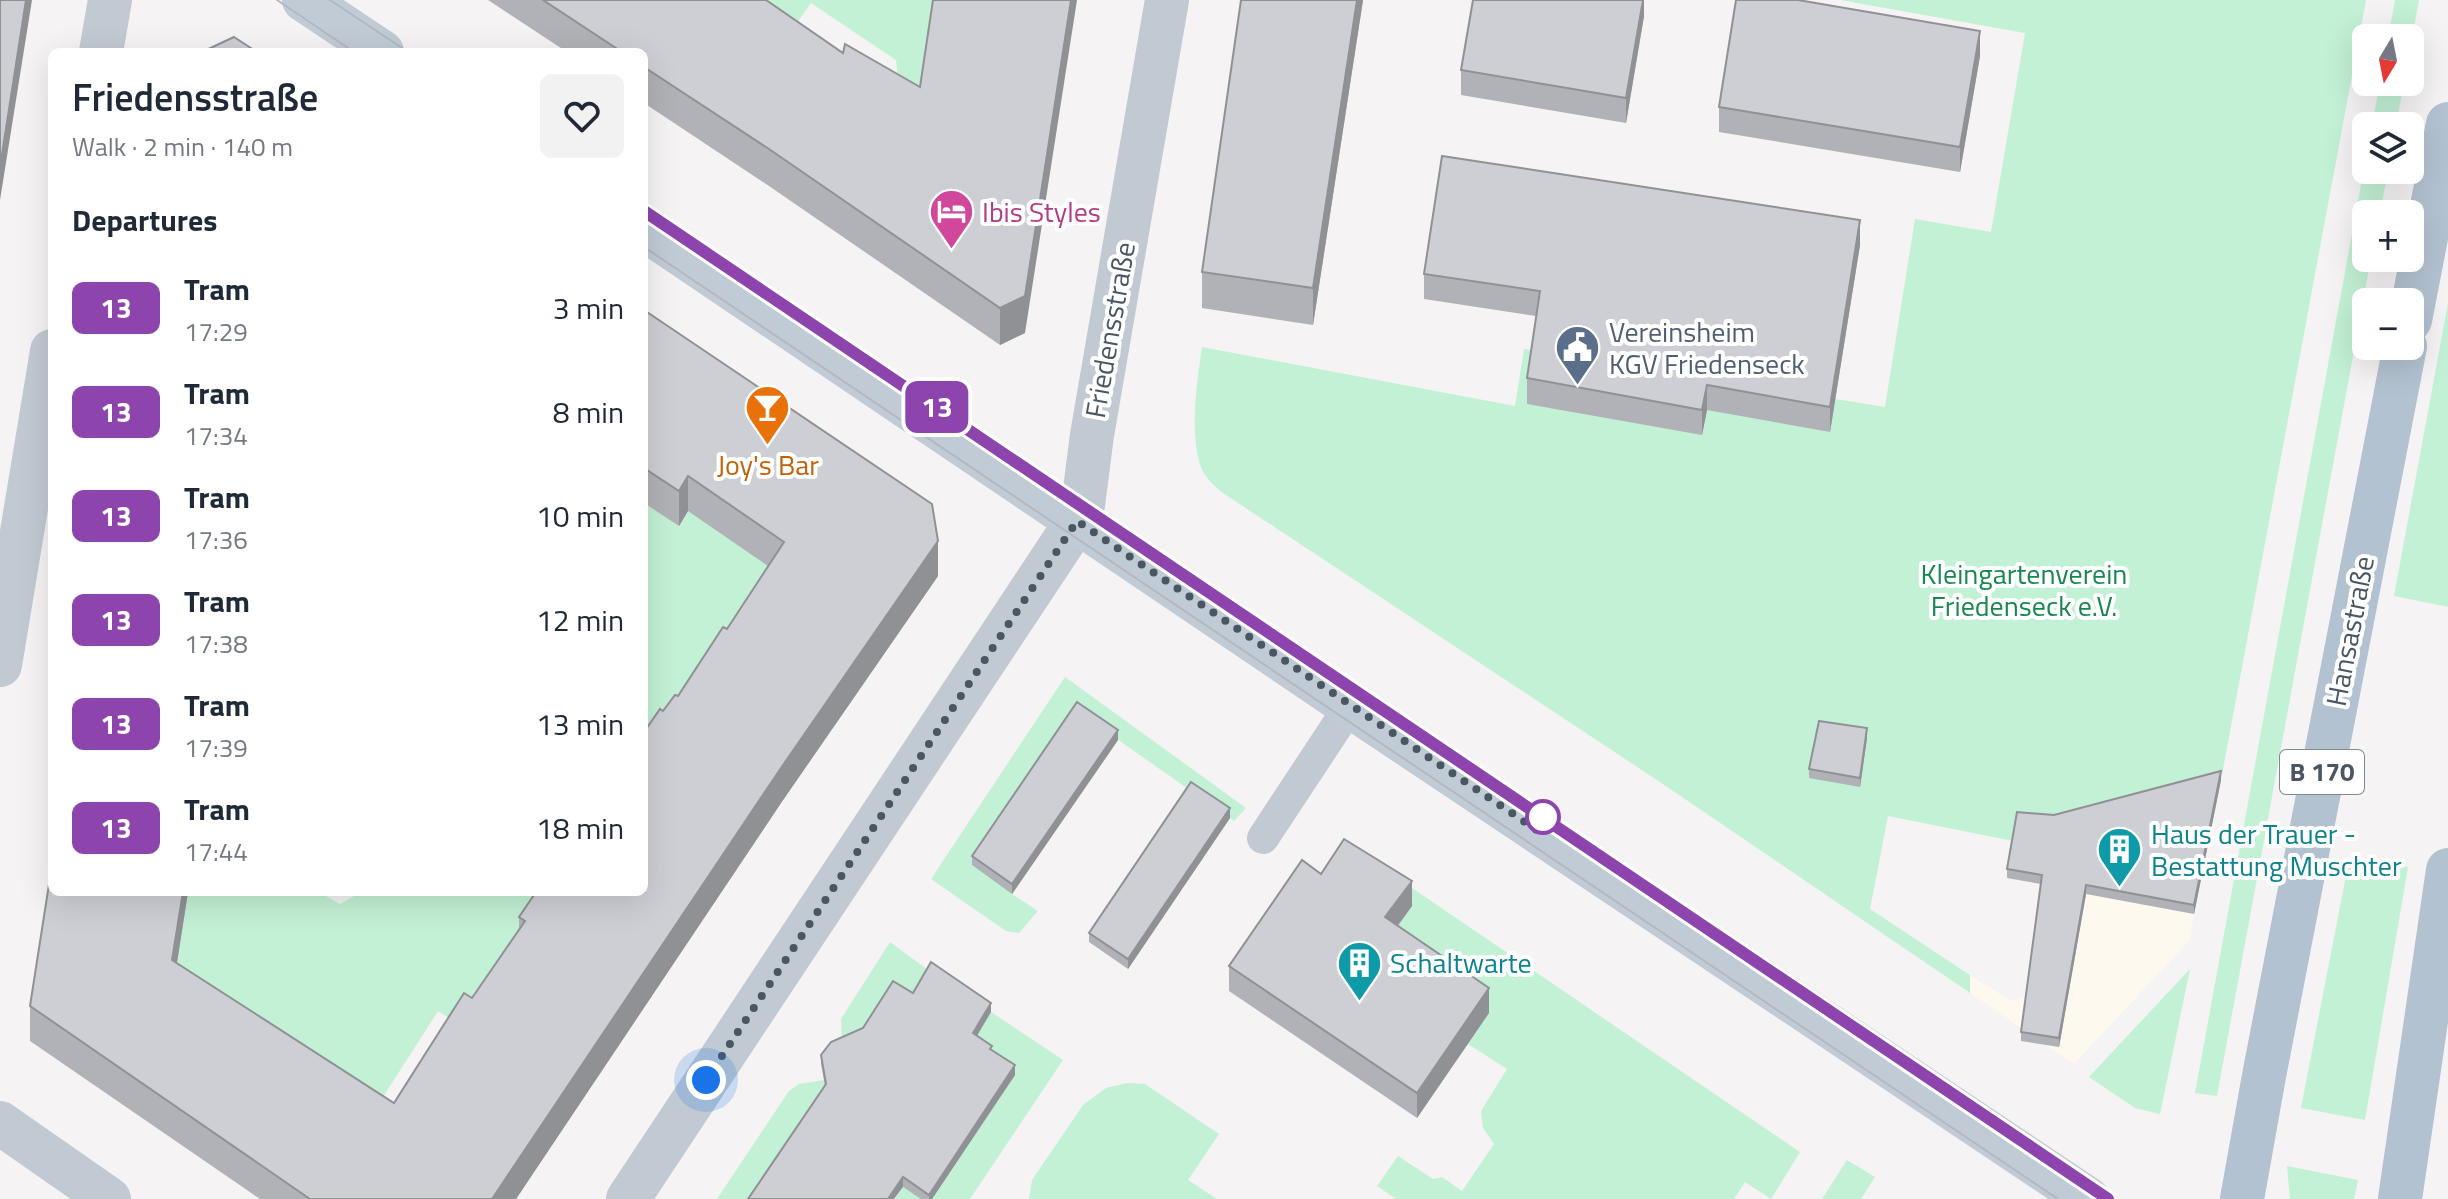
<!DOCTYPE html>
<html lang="en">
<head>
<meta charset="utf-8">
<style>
  :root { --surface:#fff; --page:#f2f2f3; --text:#1f2937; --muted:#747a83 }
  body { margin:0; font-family:"Titillium Web",sans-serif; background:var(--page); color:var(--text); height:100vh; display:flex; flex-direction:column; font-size:30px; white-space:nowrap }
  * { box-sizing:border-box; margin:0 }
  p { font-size:26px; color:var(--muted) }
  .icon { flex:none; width:44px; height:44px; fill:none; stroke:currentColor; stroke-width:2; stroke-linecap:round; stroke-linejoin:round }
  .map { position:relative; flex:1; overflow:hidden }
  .drawer { position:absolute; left:48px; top:48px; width:600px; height:848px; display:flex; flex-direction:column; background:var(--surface); border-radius:12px; box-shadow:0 8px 32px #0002 }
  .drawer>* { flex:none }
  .badge { padding:0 16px; border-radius:12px; font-size:28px; line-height:52px }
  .needle { width:52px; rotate:190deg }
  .tools { position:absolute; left:2352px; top:24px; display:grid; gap:16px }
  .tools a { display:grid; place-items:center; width:72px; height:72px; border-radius:12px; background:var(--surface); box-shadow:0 8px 32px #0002; font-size:40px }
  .you { position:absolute; width:40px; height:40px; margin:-20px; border:6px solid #fff; border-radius:50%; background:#1a73e8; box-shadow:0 0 0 12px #1a73e833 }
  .map>.badge { position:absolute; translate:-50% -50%; box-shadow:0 0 0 4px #fff }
  h2 { padding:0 24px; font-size:30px; line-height:72px }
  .round { display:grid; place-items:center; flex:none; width:84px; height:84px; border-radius:12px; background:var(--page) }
  .summary { display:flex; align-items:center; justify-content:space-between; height:136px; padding:0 24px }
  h1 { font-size:38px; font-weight:600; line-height:60px }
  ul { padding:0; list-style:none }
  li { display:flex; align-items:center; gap:24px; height:104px; padding:0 24px }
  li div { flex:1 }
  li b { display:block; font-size:30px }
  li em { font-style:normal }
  li .badge { min-width:88px; font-weight:700; text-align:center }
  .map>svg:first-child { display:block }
  .commercial { fill:#fdf9ef }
  .green { fill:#c3f1d5 }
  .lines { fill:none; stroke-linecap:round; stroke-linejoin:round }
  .lane { stroke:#c1cad2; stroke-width:32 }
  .street { stroke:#c1cad2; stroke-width:44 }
  .secondary { stroke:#c1cbd6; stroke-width:44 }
  .primary { stroke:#b3c2d1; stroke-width:44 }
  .tram { stroke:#b5b8bd; stroke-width:2 }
  .wall { fill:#b0b2b7 }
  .shaded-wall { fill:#909195 }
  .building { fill:#cdcfd5; stroke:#909195; stroke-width:2 }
  .line-casing { stroke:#fff; stroke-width:18 }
  .line { stroke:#8e44ad; stroke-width:12 }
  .walk { stroke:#4a5661; stroke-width:8; stroke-dasharray:0 14.4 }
  .stop-dot { fill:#fff; stroke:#8e44ad; stroke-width:4 }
  .labels { text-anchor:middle; stroke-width:8; stroke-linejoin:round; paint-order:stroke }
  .shield { fill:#fff; stroke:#808990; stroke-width:2 }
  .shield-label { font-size:26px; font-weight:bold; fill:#4a5661 }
  .hotel-label { font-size:28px; fill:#b23c85; stroke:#fff; text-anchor:start }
  .street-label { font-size:28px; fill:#4a5661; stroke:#fff }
  .service-label { font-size:28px; fill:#4e5e75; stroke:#fff; text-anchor:start }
  .food-label { font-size:28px; fill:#c56008; stroke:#fff }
  .park-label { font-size:28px; fill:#17864f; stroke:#fff }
  .culture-label { font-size:28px; fill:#0d838f; stroke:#fff; text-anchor:start }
</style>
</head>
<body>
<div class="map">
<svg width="2448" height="1199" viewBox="0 0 2448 1199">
  <rect width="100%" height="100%" fill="#f5f3f3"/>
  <polygon class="commercial" points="2086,894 2194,914 2190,940 2074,1064 1970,993 1970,975 2011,1001 2027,995"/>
  <g class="green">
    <polygon points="746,0 948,0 937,73 901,110 896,60 811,3 789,34"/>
    <path d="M 1840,0 L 2366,0 L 2221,780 L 2054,824 L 2013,841 L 1888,816 L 1870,909 L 1970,975 L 1970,993 L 1663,784 L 1220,491 C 1214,485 1207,479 1203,472 C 1188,439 1197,382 1202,347 L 1515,406 L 1524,349 L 1885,407 L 1915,219 L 1991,232 L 2025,33 Z"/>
    <polygon points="2395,0 2419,0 2410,49 2410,38 2388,38"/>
    <polygon points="2380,82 2404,82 2396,126 2372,126"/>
    <polygon points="2366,157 2366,170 2388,170 2380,214 2366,214 2366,258 2371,258 2217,1096 2195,1093"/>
    <polygon points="2448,303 2448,607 2394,596"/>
    <polygon points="644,503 679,525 688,511 787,564 644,766"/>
    <polygon points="1065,677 1246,808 1234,821 1077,711 1012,894 1038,911 1019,933 1006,931 931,879"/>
    <polygon points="1368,858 1800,1152 1771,1199 1745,1182 1734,1199 1396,1199 1377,1186 1398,1156 1433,1179 1442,1177 1462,1191 1494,1144 1483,1128 1481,1111 1507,1069 1468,1044 1489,1013 1337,909"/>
    <polygon points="2349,860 2408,867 2365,1120 2301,1108"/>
    <polygon points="182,892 319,892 340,904 361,892 559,892 472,1033 438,1011 383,1097 171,1006 185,910"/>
    <polygon points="890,942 931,972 913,1002 853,1053 842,1046 841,1019"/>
    <polygon points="2190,969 2160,1114 2135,1108 2089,1077"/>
    <polygon points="991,1012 1063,1060 970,1199 895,1199 992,1056 973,1042"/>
    <polygon points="824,1080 831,1085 754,1199 717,1199 789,1091 799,1084"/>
    <polygon points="1127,1083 1145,1084 1219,1134 1188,1180 1217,1199 1029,1199 1032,1180 1083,1105 1106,1088"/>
    <polygon points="1847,1160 1875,1177 1861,1199 1822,1199"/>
    <polygon points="2287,1166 2358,1180 2354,1199 2290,1199"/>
  </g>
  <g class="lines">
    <polyline class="lane" points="1263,838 1350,706"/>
    <g class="street">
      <polyline points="101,52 110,0"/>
      <polyline points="0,665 52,351"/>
      <polyline points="0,1123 109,1199"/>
      <polyline points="628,1199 1077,521 1083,505 1092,435 1167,0"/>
    </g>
    <g class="secondary">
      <polyline points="304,0 382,52"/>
      <polyline points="644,229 1350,706 2088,1199"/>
    </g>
    <g class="primary">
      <polyline points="2410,320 2448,124"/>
      <polyline points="2242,1199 2264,1076 2405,346"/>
      <polyline points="2400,1199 2448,870"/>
    </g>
    <g class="tram">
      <polyline points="277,0 354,52"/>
      <polyline points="330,0 408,52"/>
      <polyline points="644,211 2108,1199"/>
      <polyline points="644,247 2058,1199"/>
    </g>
  </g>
  <g class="wall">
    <polygon points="488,0 766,0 1025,333 1000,345 769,186 644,103 644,52 567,52"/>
    <polygon points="1363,0 1313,325 1202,308 1202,272"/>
    <polygon points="1644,0 1644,16 1626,123 1461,95 1461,70"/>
    <polygon points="1980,56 1960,172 1719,132 1719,107"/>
    <polygon points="1860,245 1830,432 1707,410 1702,435 1527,404 1527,378 1536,316 1424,299 1424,274"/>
    <polygon points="644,310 938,576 781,803 516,1199 260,1199 30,1041 30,1006 188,892 177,963 394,1103 472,998 519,930 519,917 663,711 678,696 727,629 768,566 688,511 679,526 644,503"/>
    <polygon points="1867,738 1860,787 1809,778 1809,769"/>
    <polygon points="1118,740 1012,894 972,865 972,856"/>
    <polygon points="2221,780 2194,914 2086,894 2059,1047 2021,1041 2021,1032 2041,884 2007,878 2007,869 2054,815"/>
    <polygon points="1230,818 1128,969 1089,942 1089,933"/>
    <polygon points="1412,906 1398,926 1489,1013 1417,1118 1229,991 1229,966"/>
    <polygon points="913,993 991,1012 977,1036 1015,1075 932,1199 921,1199 903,1187 825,1086 821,1064 821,1055 863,1028"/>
  </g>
  <g class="shaded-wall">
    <polygon points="26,0 32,0 0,200 0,167"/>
    <polygon points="1071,0 1077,0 1025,333 1000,345 1000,308"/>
    <polygon points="1357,0 1363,0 1313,325 1313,288"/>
    <polygon points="1643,0 1644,0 1644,16 1626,123 1626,98"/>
    <polygon points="1980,31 1980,56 1960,172 1960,147"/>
    <polygon points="1860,220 1860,245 1830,432 1830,407"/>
    <polygon points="1707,385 1707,410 1702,435 1702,410"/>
    <polygon points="688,476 688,511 679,526 679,491"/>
    <polygon points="938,541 938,576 781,803 516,1199 492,1199 781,768"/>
    <polygon points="1867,728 1867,738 1860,787 1860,778"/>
    <polygon points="1118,730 1118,740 1012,894 1012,884"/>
    <polygon points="2221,771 2221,780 2194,914 2194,905"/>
    <polygon points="1230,808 1230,818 1128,969 1128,959"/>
    <polygon points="1412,881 1412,906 1385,942 1385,917"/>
    <polygon points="2086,885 2086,894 2059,1047 2059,1038"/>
    <polygon points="183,892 188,892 172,995 172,960"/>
    <polygon points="1489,988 1489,1013 1417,1118 1417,1093"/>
    <polygon points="991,1003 991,1012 973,1042 973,1033"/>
    <polygon points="1015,1065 1015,1075 932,1199 929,1199 929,1195"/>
    <polygon points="903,1177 903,1187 894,1199 888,1199"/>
  </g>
  <g class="building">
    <polygon points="0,0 26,0 0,167"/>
    <polygon points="543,0 766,0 843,53 845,44 920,87 933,0 1071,0 1025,296 1000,308 769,149 644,67 644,52 622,52"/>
    <polygon points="1241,0 1357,0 1313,288 1202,272"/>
    <polygon points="1473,0 1643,0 1626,98 1461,70"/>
    <polygon points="1736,0 1798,0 1980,31 1960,147 1719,107"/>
    <polygon points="234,37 257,52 202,52"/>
    <polygon points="1442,156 1860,220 1830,407 1707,385 1702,410 1527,378 1540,291 1424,274"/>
    <polygon points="644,310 932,504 938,541 781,768 492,1199 310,1199 30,1006 52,865 52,892 183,892 172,960 394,1103 464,993 472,998 525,921 519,917 536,892 644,892 644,732 660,709 663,711 675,695 678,696 723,627 727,629 784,542 688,476 679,491 644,468"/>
    <polygon points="1077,702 1118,730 1012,884 972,856"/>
    <polygon points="1819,721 1867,728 1860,778 1809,769"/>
    <polygon points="2221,771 2194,905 2086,885 2059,1038 2021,1032 2042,875 2007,869 2017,812 2054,815"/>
    <polygon points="1191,782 1230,808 1128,959 1089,933"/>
    <polygon points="1344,839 1412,881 1385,917 1489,988 1417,1093 1229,966 1302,860 1321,874"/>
    <polygon points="931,962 991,1003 973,1033 992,1046 990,1049 1015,1065 929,1195 903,1177 888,1199 748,1199 826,1084 821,1055 831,1042 863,1028 893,981 913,993"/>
  </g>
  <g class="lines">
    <defs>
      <polyline id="line" points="644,211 2108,1199"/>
    </defs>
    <use href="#line" class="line-casing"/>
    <use href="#line" class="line"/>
    <polyline class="walk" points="706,1080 1077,521 1537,830 1543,817"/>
  </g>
  <defs>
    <symbol id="hotel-pin" viewBox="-11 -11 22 30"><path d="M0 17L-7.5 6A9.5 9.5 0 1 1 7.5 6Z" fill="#d1479c" stroke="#fff"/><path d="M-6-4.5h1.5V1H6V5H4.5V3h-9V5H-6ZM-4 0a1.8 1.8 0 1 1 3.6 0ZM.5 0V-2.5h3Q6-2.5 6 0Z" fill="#fff"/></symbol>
    <symbol id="civic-pin" viewBox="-11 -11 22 30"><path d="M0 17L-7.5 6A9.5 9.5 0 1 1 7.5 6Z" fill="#5c6f8a" stroke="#fff"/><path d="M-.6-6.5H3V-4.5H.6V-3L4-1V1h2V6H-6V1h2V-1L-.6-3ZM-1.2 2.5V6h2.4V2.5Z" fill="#fff"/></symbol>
    <symbol id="bar-pin" viewBox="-11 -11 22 30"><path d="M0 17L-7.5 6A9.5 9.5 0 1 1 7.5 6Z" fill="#e8710a" stroke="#fff"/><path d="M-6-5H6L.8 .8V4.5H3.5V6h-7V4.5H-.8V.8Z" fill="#fff"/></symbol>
    <symbol id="building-pin" viewBox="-11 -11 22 30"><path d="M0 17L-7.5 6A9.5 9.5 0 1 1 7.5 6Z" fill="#0f9aa8" stroke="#fff"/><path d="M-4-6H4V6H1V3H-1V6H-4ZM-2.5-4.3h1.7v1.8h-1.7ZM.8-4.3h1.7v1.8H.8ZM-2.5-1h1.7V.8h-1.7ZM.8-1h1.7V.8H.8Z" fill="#fff"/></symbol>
  </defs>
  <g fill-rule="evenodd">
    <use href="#hotel-pin" x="926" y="186" width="51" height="69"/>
    <use href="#civic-pin" x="1552" y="322" width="51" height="69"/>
    <use href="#bar-pin" x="742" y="382" width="51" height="69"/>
    <use href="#building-pin" x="2094" y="824" width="51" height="69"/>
    <use href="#building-pin" x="1334" y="938" width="51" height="69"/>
  </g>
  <circle class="stop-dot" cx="1543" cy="817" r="16"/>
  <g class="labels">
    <rect class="shield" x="2280" y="750" width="84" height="44" rx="6"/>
    <g class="shield-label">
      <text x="2322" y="781">B 170</text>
    </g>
    <g class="hotel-label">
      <text x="982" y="222">Ibis Styles</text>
    </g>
    <g class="street-label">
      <text transform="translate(1110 330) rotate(-80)" y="10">Friedensstraße</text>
      <text transform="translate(2350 631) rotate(-79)" y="10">Hansastraße</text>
    </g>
    <g class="service-label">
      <text x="1609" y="342">Vereinsheim<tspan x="1609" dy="32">KGV Friedenseck</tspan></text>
    </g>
    <g class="food-label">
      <text x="768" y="475">Joy's Bar</text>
    </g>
    <g class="park-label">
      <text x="2024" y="584">Kleingartenverein<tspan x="2024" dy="32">Friedenseck e.V.</tspan></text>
    </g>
    <g class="culture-label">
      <text x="2151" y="844">Haus der Trauer -<tspan x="2151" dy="32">Bestattung Muschter</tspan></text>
      <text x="1390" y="973">Schaltwarte</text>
    </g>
  </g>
</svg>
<div class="tools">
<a><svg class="needle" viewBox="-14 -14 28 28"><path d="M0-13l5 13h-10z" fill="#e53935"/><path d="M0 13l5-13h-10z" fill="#747a83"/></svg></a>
<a><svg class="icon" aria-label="layers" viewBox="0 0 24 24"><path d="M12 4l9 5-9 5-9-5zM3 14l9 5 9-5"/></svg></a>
<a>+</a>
<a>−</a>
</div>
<div class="you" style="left:706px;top:1080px"></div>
<b class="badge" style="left:937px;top:407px;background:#8e44ad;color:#fff">13</b>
<section class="drawer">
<div class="summary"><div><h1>Friedensstraße</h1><p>Walk · 2 min · 140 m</p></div><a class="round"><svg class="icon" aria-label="heart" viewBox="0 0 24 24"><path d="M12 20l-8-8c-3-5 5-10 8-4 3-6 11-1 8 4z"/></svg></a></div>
<h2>Departures</h2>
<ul>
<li><span class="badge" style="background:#8e44ad;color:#fff">13</span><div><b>Tram</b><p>17:29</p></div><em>3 min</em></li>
<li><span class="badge" style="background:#8e44ad;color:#fff">13</span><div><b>Tram</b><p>17:34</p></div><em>8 min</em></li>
<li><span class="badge" style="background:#8e44ad;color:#fff">13</span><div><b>Tram</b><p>17:36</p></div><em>10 min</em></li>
<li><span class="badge" style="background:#8e44ad;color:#fff">13</span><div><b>Tram</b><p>17:38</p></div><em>12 min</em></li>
<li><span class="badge" style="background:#8e44ad;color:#fff">13</span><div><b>Tram</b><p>17:39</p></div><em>13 min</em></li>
<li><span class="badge" style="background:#8e44ad;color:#fff">13</span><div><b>Tram</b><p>17:44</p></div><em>18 min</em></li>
</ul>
</section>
</div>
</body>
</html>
